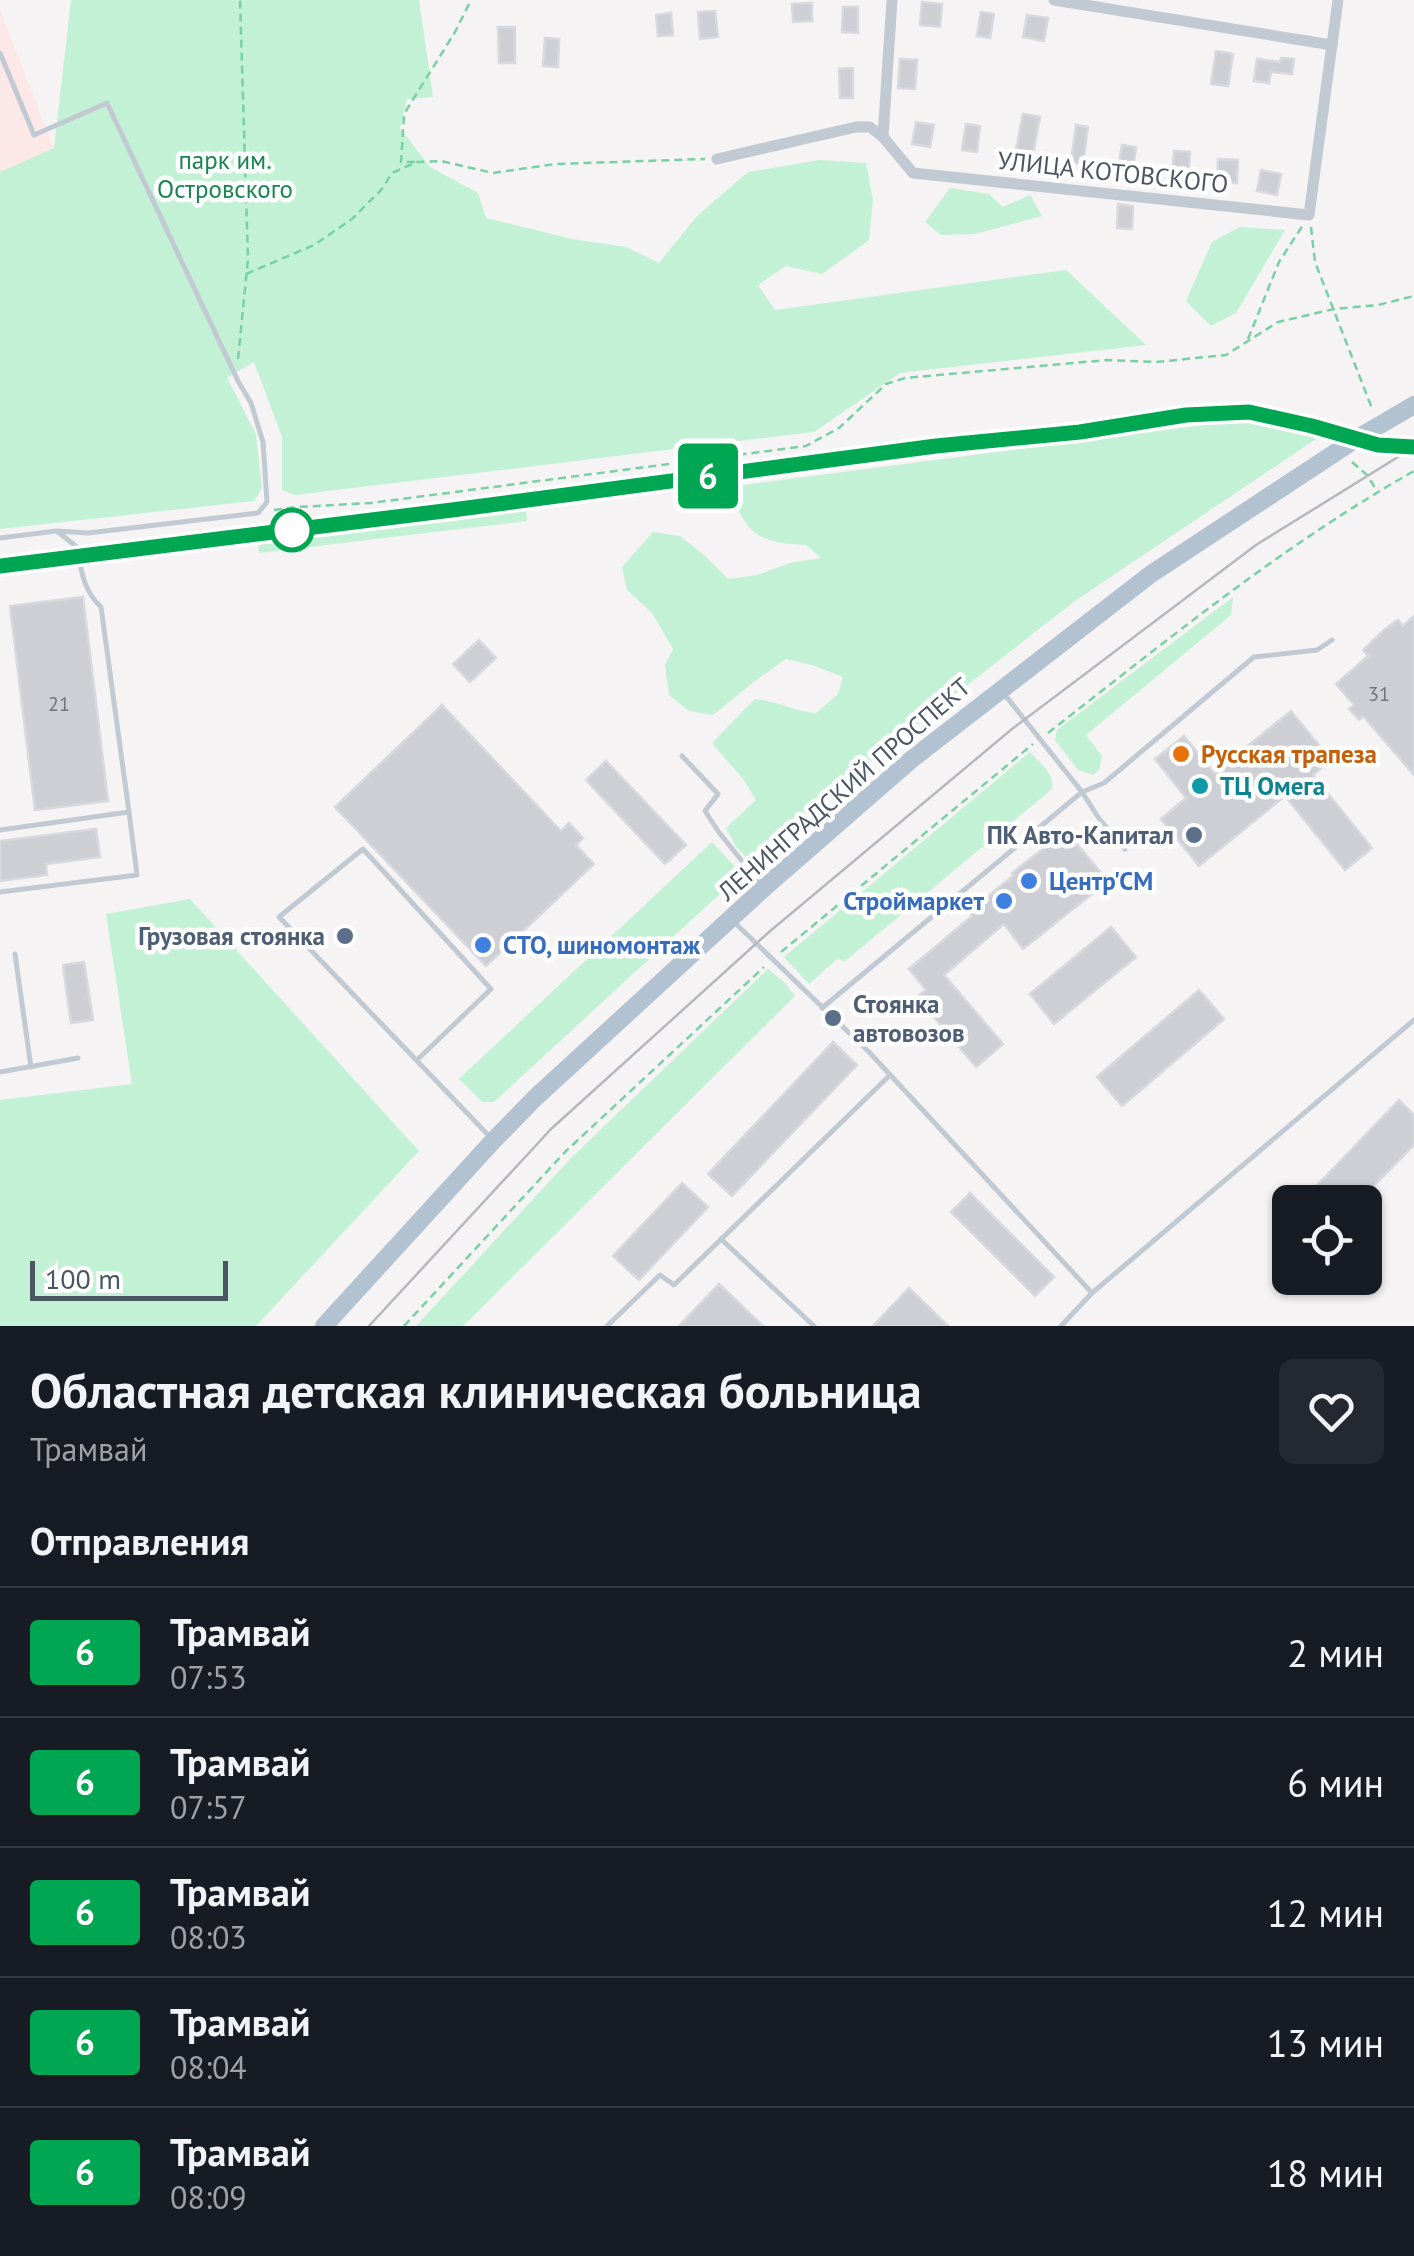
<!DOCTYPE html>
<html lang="ru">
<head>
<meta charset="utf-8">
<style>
  :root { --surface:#171b24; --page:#242831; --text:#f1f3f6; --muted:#9ea1a6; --line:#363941 }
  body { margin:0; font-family:"PT Sans",sans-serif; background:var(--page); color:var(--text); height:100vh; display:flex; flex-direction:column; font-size:38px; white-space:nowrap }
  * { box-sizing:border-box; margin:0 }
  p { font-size:32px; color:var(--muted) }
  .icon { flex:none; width:55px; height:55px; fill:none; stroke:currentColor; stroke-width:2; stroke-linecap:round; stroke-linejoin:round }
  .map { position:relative; height:1326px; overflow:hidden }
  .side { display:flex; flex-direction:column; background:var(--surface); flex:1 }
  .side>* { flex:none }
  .badge { padding:0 20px; border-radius:8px; font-size:35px; line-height:65px }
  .tools { position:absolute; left:1272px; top:1185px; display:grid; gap:20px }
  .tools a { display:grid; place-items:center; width:110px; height:110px; border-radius:15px; background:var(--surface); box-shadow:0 2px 8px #0004; font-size:50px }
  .scale { position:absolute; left:30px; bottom:25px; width:198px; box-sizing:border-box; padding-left:10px; border:5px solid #4a5661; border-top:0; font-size:28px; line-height:35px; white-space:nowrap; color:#4a5661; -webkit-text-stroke:8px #fff; paint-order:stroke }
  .map>.badge { position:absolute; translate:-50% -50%; box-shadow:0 0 0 5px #fff }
  h2 { padding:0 30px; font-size:38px; line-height:90px }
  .round { display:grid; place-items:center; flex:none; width:105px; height:105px; border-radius:15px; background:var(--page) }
  .summary { display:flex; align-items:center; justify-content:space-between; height:170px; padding:0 30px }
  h1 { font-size:48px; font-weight:700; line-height:75px }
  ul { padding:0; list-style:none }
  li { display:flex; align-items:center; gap:30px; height:130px; padding:0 30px; border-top:2px solid var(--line) }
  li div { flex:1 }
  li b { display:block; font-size:38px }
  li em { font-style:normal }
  li .badge { min-width:110px; font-weight:700; text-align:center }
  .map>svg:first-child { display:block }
  .medical { fill:#fce8e6 }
  .green { fill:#c3f1d5 }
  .building { fill:#cdcfd5; stroke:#d7d9de; stroke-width:2.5 }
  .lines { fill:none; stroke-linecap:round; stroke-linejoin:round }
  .path { stroke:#7ad0a6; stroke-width:2.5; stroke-dasharray:8 5; stroke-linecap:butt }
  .lane { stroke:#c1cad2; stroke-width:5 }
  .street { stroke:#c1cad2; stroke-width:11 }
  .primary { stroke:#b3c2d1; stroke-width:18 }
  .tram { stroke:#b5b8bd; stroke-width:2.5 }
  .line-casing { stroke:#fff; stroke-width:22 }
  .line { stroke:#00a651; stroke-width:15 }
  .stop-dot { fill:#fff; stroke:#00a651; stroke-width:5 }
  .food-dot { fill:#e8710a; stroke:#fff; stroke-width:4 }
  .culture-dot { fill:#0f9aa8; stroke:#fff; stroke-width:4 }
  .service-dot { fill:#5c6f8a; stroke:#fff; stroke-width:4 }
  .shop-dot { fill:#3f7fe0; stroke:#fff; stroke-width:4 }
  .labels { text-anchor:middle; stroke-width:9; stroke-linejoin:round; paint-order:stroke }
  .number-label { font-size:20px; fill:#6b747e }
  .park-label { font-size:25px; fill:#17864f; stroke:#fff }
  .street-label { font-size:25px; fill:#4a5661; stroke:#fff }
  .food-label { font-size:25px; font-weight:bold; fill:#c56008; stroke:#fff; text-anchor:start }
  .culture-label { font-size:25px; font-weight:bold; fill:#0d838f; stroke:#fff; text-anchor:start }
  .service-label { font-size:25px; font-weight:bold; fill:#4e5e75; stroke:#fff; text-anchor:end }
  .shop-label { font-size:25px; font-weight:bold; fill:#366cbe; stroke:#fff; text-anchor:start }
</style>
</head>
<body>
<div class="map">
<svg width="1414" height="1326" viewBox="0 0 1414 1326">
  <rect width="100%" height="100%" fill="#f5f3f3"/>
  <polygon class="medical" points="0,11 54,148 0,172"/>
  <g class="green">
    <polygon points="71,0 419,0 433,97 407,99 400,128 430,167 478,193 486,218 572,239 626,247 659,263 697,216 748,172 819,160 866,163 873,200 869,240 822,274 786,266 758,285 775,310 1066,270 1146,345 900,373 814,432 295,495 282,490 282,437 254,362 227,378 256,434 262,488 254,501 0,529 0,172 54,148"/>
    <polygon points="950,188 989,194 1003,207 1030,195 1042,216 975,234 941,235 925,222"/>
    <polygon points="1240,227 1285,230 1236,313 1211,326 1186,301 1212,242"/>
    <path d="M 1243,420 L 1319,437 L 1075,601 L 884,750 L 765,853 L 750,861 L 736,847 L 726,828 L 756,800 L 744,780 L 712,743 L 755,699 C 778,701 793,711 816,713 L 838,694 L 843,677 L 812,665 L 786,659 L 755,681 L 713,715 L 689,711 L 669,695 L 665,665 L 673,649 L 652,613 L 627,590 L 622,567 L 653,532 L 680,536 L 704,555 L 728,579 L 757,575 L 790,563 L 821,558 L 806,545 C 755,543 748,534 728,487 Z"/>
    <polygon points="526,509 527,521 259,553 258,540"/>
    <polygon points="1233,597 1231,615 1086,735 1102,756 1099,770 1093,775 1078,770 1055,740 1057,730"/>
    <path d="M 1030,752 C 1040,763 1055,774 1052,789 L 844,962 L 838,958 L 809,984 L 784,957 Z"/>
    <polygon points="712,842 738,870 736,879 494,1102 482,1102 459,1079"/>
    <polygon points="190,899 419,1151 256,1326 0,1326 0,1100 132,1084 106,914"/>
    <polygon points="768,969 784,982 795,996 463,1326 416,1326 571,1158"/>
  </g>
  <g class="building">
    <polygon points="922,2 942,4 940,27 920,25"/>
    <polygon points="812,3 812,21 793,22 792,4"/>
    <polygon points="843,7 858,7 858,33 842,32"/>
    <polygon points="715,11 718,37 700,39 698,12"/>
    <polygon points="981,12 994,14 990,38 977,36"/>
    <polygon points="671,13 673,35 658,36 656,15"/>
    <polygon points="1027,15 1048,18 1044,41 1023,37"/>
    <polygon points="498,27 515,27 515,63 499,63"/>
    <polygon points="545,38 559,39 558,67 543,66"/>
    <polygon points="1216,51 1233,54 1228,86 1211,84"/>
    <polygon points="1281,58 1294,59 1292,74 1271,72 1269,83 1254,81 1257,59 1280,62"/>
    <polygon points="900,59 917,60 915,89 898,88"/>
    <polygon points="853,68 853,98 840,98 839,69"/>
    <polygon points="1023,114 1040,117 1032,159 1015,155"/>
    <polygon points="916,122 934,125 930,147 912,144"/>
    <polygon points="966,124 980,126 977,152 962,150"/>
    <polygon points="1076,125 1088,127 1083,164 1071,162"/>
    <polygon points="1122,145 1136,147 1133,170 1118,168"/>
    <polygon points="1174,151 1190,152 1188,181 1172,179"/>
    <polygon points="1218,159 1238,160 1237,183 1217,182"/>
    <polygon points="1261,170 1281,174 1277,195 1257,191"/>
    <polygon points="1118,204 1133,206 1132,229 1117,228"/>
    <polygon points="83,597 108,801 35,810 10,606"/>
    <polygon points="1414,616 1414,775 1363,716 1359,720 1349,709 1354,705 1336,684 1368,656 1363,650 1385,629 1398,620 1403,626"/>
    <polygon points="479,640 496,658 470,682 453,664"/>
    <polygon points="442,705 561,831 569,823 583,838 576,845 594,864 486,966 335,807"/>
    <polygon points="1291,711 1331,760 1313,775 1372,848 1345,870 1285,796 1199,866 1161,819 1186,798 1155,759 1184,736 1214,773"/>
    <polygon points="606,761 686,845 665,864 586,780"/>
    <polygon points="96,829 100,857 46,864 47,875 0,881 0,841"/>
    <polygon points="1066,831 1108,881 1023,949 1004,924 944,975 1003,1044 976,1067 917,997 926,990 909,969 972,916 969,912 1014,875 1012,873"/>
    <polygon points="1111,927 1136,957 1054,1024 1030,994"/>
    <polygon points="84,962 93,1020 71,1023 63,965"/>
    <polygon points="1199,990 1224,1019 1122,1106 1097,1077"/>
    <polygon points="833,1042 857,1065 732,1196 708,1174"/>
    <polygon points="1399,1100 1414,1115 1414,1145 1358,1202 1301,1202"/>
    <polygon points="682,1183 708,1207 639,1280 613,1256"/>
    <polygon points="970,1193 1054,1277 1035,1296 951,1212"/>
    <polygon points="719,1284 763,1326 679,1326"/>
    <polygon points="909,1288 948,1326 873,1326"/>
  </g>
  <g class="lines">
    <g class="path">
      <polyline points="415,162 401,162 404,114 455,32 471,0"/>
      <polyline points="1311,227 1315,262 1373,411"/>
      <polyline points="246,274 314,245 352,219 382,189 392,173 417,162 441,161 493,173 555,164 705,159"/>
      <polyline points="1248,339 1279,262 1303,225"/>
      <polyline points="238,359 248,259 240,0"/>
      <polyline points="1352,462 1367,475 1377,491"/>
      <polyline points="274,510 297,507 371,503 806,446 839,428 886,384 905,378 1107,360 1156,362 1226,355 1278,322 1334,309 1378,305 1414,296"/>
      <path d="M 1048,733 C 1166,641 1283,545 1414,471"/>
      <polyline points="781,952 1033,744"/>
      <polyline points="404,1326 565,1152 764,967"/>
    </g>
    <g class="lane">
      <polyline points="0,53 34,135 107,103 238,381 251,403 263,442 267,502 258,513 88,533 56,531 0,538"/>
      <polyline points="682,756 718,794 705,811 718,831 762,886"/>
      <path d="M 0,830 L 129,812 L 101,607 C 83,590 81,570 77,547 L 58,532"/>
      <polyline points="1125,849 1100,820 1082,792 1104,783 1254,657 1317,650 1332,640"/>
      <polyline points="0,892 137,875 129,812"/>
      <polyline points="733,921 869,1052 1092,1293 1414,1020"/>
      <polyline points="15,954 31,1067"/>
      <polyline points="822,1008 1082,792 1005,695"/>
      <polyline points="417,1060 491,989 363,849 279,917 491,1138"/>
      <polyline points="0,1072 78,1058"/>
      <polyline points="721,1239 814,1326"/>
      <polyline points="607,1326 660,1275 674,1285 890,1075"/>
      <polyline points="1061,1326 1092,1293"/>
    </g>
    <g class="street">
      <polyline points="892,0 883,137 913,173 1309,215 1338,0"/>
      <polyline points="1054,0 1332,45"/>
      <polyline points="717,159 856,127 870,127 883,137"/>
    </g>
    <polyline class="primary" points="324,1326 493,1141 536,1097 764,888 912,759 1151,574 1356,439 1414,405"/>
    <g class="tram">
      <polyline points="0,566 453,510 936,446 1080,433 1186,415 1249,412 1312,426 1378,445 1414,447"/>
      <polyline points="369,1326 551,1129 769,932 1012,729 1256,545 1414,447"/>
    </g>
  </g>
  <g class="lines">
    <defs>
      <polyline id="line" points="0,566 452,510 936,446 1080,432 1186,415 1249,412 1312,426 1378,445 1414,447"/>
    </defs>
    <use href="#line" class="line-casing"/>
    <use href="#line" class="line"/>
  </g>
  <circle class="stop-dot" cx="292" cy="530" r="20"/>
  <circle class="food-dot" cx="1181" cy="754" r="10"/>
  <circle class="culture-dot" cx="1200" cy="786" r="10"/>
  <g class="service-dot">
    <circle cx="1194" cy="835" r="10"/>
    <circle cx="345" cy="936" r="10"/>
    <circle cx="833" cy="1018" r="10"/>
  </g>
  <g class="shop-dot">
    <circle cx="1029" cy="881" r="10"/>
    <circle cx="1004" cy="901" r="10"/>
    <circle cx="483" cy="945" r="10"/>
  </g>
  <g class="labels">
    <g class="number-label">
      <text x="1379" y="701">31</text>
      <text x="59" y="711">21</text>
    </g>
    <g class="park-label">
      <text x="225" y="169">парк им.<tspan x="225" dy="29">Островского</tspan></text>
    </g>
    <g class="street-label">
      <text transform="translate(1113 172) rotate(6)" y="9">УЛИЦА КОТОВСКОГО</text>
      <text transform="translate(844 789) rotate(-41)" y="9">ЛЕНИНГРАДСКИЙ ПРОСПЕКТ</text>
    </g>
    <g class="food-label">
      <text x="1201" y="763">Русская трапеза</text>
    </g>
    <g class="culture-label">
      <text x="1220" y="795">ТЦ Омега</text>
    </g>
    <g class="service-label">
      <text x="1174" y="844">ПК Авто-Капитал</text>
      <text x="325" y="945">Грузовая стоянка</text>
      <text x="853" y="1013" text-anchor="start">Стоянка<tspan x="853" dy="29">автовозов</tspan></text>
    </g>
    <g class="shop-label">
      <text x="1049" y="890">Центр'СМ</text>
      <text x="984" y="910" text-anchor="end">Строймаркет</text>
      <text x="503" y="954">СТО, шиномонтаж</text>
    </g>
  </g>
</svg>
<div class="tools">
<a><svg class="icon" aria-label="locate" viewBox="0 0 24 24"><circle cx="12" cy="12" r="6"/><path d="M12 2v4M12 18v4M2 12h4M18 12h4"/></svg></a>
</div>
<div class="scale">100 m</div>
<b class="badge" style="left:708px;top:476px;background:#00a651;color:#fff">6</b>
</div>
<section class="side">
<div class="summary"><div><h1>Областная детская клиническая больница</h1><p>Трамвай</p></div><a class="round"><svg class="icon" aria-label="heart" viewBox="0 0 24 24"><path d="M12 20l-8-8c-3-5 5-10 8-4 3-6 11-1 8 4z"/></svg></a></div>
<h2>Отправления</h2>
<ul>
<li><span class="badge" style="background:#00a651;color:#fff">6</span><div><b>Трамвай</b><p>07:53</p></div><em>2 мин</em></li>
<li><span class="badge" style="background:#00a651;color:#fff">6</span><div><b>Трамвай</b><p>07:57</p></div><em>6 мин</em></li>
<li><span class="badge" style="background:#00a651;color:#fff">6</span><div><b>Трамвай</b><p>08:03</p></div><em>12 мин</em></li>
<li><span class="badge" style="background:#00a651;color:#fff">6</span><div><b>Трамвай</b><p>08:04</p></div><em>13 мин</em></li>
<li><span class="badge" style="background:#00a651;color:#fff">6</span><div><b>Трамвай</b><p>08:09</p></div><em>18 мин</em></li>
</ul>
</section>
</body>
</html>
